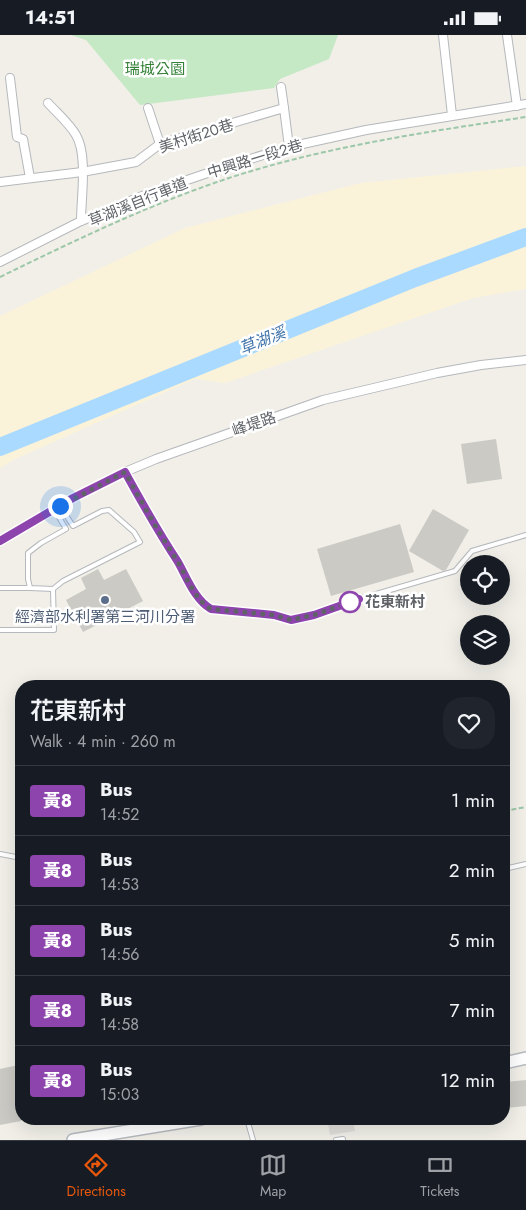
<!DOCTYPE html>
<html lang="en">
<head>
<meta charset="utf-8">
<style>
  :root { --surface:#171b24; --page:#20242c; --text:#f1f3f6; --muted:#9ea1a6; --line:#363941; --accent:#ea580c }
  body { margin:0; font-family:Jost,"Noto Sans TC",sans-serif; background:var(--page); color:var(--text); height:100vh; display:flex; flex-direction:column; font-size:19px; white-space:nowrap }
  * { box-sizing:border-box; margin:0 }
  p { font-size:16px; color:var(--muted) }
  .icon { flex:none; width:28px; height:28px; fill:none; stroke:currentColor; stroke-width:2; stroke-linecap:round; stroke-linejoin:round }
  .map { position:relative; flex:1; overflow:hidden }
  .drawer { position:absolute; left:15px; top:645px; width:495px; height:445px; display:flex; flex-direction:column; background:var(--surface); border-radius:20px; box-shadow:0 5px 20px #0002 }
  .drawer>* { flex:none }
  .badge { padding:0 10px; border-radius:4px; font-size:18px; line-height:32px }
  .controls { position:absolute; left:460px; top:520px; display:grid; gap:10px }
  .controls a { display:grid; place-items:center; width:50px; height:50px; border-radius:50%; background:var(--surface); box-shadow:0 5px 20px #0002; font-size:25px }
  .you { position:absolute; width:25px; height:25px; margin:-12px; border:4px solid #fff; border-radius:50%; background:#1a73e8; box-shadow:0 0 0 8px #1a73e833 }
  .map>.badge { position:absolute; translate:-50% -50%; box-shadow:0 0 0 2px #fff }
  .round { display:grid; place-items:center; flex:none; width:52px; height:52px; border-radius:20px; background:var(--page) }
  .head { display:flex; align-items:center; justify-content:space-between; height:85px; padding:0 15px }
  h1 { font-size:24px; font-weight:600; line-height:38px }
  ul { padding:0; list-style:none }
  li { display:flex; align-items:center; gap:15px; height:70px; padding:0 15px; border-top:1px solid var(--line) }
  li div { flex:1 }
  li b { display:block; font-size:19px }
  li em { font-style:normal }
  li .badge { min-width:55px; font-weight:700; text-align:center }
  .status { display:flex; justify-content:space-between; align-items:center; height:35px; padding:0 25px; background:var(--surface); direction:ltr }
  .status svg { height:14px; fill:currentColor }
  .dock { display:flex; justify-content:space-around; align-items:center; height:70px; border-top:1px solid var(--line); background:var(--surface); font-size:14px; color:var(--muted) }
  .dock a { display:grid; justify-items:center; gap:2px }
  .dock .selected { color:var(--accent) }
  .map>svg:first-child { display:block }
  .industrial { fill:#e0deda }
  .green { fill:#c5e8c5 }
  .sand { fill:#fbf3d9 }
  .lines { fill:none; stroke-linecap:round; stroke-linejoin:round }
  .river { stroke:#aadaff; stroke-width:18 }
  .building { fill:#cccac5 }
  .lane-casing { stroke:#b5b8bc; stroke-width:6 }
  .street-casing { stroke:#b5b8bc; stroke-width:10 }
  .secondary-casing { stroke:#b6babf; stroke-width:14 }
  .path { stroke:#9cc7a9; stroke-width:2; stroke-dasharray:5 2.5; stroke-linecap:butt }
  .lane { stroke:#fff; stroke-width:4 }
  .street { stroke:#fff; stroke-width:8 }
  .secondary { stroke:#fff; stroke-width:11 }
  .line-casing { stroke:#fff; stroke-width:11 }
  .line { stroke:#8e44ad; stroke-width:8 }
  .walk { stroke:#5f6368; stroke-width:5; stroke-dasharray:0 9 }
  .service-dot { fill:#5c6f8a; stroke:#fff; stroke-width:2 }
  .stop-dot { fill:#fff; stroke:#8e44ad; stroke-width:2.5 }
  .labels { text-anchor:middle; stroke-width:5; stroke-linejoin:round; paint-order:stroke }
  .park-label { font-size:15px; fill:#348238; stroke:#fff }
  .street-label { font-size:15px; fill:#5f6368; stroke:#fff }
  .stop-label { font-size:15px; font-weight:bold; fill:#5f6368; stroke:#fff; text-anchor:start }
  .service-label { font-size:15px; fill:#4e5e75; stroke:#fff }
  .water-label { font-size:16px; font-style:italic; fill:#4174aa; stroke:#fff }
</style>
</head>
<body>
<div class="status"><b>14:51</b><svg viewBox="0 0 49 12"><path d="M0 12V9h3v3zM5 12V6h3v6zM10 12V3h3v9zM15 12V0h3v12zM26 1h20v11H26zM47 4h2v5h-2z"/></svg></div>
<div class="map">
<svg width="526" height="1105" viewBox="0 0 526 1105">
  <rect width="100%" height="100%" fill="#f1efe8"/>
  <polygon class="industrial" points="327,1084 353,1084 355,1096 330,1100"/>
  <polygon class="green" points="71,0 338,0 329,24 280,44 274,53 140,70 86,5"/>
  <polygon class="sand" points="526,131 526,254 473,263 225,348 195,344 15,424 0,433 0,281 185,193 361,148"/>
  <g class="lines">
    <polyline class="river" points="0,412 415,243 526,202"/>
  </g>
  <g class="building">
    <polygon points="496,404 502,444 467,449 461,409"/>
    <polygon points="433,474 469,495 446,535 443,536 409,516"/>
    <polygon points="400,489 414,537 331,561 317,514"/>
    <polygon points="98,534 104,545 126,534 143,566 83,597 66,565 86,554 81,543"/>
    <polygon points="18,1030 21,1048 21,1086 0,1090 0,1034"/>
    <polygon points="526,1045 526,1071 504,1073 504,1047"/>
  </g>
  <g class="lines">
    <defs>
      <g id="lane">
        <polyline points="125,437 161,503 198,561 211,574 274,580 291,585 302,584 359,564 455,536 472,516 526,500"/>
        <polyline points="54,474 66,494 41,508 28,518 28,544 30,553 53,554 63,546 140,507 134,497 109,475 102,476 73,491 60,471"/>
        <polyline points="0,553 30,553"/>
        <polyline points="0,595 54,595 53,554"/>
        <polyline points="0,819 21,823"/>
        <polyline points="504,834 526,829"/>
        <polyline points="247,1084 253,1105"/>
        <polyline points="336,1105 343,1104"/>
      </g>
      <g id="street">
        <polyline points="443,0 452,80"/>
        <polyline points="507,0 517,71"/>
        <polyline points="10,43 17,102 23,104 30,143"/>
        <path d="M 48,68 C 57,78 69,88 76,100 C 88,120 81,163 81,186"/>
        <polyline points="148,73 160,109"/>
        <polyline points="284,73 289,112"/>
        <polyline points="0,147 82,137 136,127 160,109 284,73 281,52"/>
        <polyline points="0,227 81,186 155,156 234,129 289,112 366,95 526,69"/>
        <polyline points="0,506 73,463 125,437 156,424 323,365 437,338 481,330 526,325"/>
      </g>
      <g id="secondary">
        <polyline points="504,1028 526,1023"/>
        <polyline points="73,1105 201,1084"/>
      </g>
    </defs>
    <use href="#lane" class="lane-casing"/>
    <use href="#street" class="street-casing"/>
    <use href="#secondary" class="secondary-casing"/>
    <g class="path">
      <path d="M 0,242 C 74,206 148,170 226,144 C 323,112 425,97 526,82"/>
      <polyline points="504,776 526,772"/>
    </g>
    <use href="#lane" class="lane"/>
    <use href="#street" class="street"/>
    <use href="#secondary" class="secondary"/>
  </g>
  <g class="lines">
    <defs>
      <path id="line" d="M 0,506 L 73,463 L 125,437 C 142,468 159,498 178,527 C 187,543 195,565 211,574 L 274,580 L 291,585 L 314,580 L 359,564"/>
    </defs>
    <use href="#line" class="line-casing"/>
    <use href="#line" class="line"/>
    <path class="walk" d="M 60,471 L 125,437 C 142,468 159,498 178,527 C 187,543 195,565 211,574 L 274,580 L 291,585 L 314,580 L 350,567"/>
  </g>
  <circle class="service-dot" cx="105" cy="565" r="5"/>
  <circle class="stop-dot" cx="350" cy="567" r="10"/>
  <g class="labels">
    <g class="park-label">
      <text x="155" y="39">瑞城公園</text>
    </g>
    <g class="street-label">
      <text transform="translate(196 101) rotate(-18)" y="5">美村街20巷</text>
      <text transform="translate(255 124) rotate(-17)" y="5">中興路一段2巷</text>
      <text transform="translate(138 167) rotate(-22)" y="5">草湖溪自行車道</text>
      <text transform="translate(254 389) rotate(-19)" y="5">峰堤路</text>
    </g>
    <g class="stop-label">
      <text x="365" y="572">花東新村</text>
    </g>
    <g class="service-label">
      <text x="105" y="587">經濟部水利署第三河川分署</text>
    </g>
    <g class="water-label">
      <text transform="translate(262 305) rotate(-22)" y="6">草湖溪</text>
    </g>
  </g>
</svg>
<div class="controls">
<a><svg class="icon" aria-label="locate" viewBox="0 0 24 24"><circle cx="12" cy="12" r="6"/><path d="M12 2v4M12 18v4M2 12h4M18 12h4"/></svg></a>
<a><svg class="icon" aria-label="layers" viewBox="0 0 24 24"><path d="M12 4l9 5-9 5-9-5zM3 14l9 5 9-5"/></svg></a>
</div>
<div class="you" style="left:60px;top:471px"></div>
<section class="drawer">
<div class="head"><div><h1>花東新村</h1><p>Walk · 4 min · 260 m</p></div><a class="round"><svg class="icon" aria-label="heart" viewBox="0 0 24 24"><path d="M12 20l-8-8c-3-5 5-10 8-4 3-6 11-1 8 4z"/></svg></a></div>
<ul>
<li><span class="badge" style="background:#8e44ad;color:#fff">黃8</span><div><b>Bus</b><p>14:52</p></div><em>1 min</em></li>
<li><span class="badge" style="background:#8e44ad;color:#fff">黃8</span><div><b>Bus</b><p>14:53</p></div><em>2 min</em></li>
<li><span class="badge" style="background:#8e44ad;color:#fff">黃8</span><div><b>Bus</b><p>14:56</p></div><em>5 min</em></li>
<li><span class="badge" style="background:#8e44ad;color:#fff">黃8</span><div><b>Bus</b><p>14:58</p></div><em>7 min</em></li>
<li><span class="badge" style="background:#8e44ad;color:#fff">黃8</span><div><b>Bus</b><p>15:03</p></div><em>12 min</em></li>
</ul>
</section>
</div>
<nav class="dock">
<a class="selected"><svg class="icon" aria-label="directions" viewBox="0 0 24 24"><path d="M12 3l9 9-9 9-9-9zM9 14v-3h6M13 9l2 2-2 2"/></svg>Directions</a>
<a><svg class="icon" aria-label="map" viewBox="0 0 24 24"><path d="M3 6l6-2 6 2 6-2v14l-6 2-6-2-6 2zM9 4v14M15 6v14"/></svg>Map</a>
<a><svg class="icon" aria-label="tickets" viewBox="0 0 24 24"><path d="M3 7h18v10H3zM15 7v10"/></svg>Tickets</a>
</nav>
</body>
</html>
